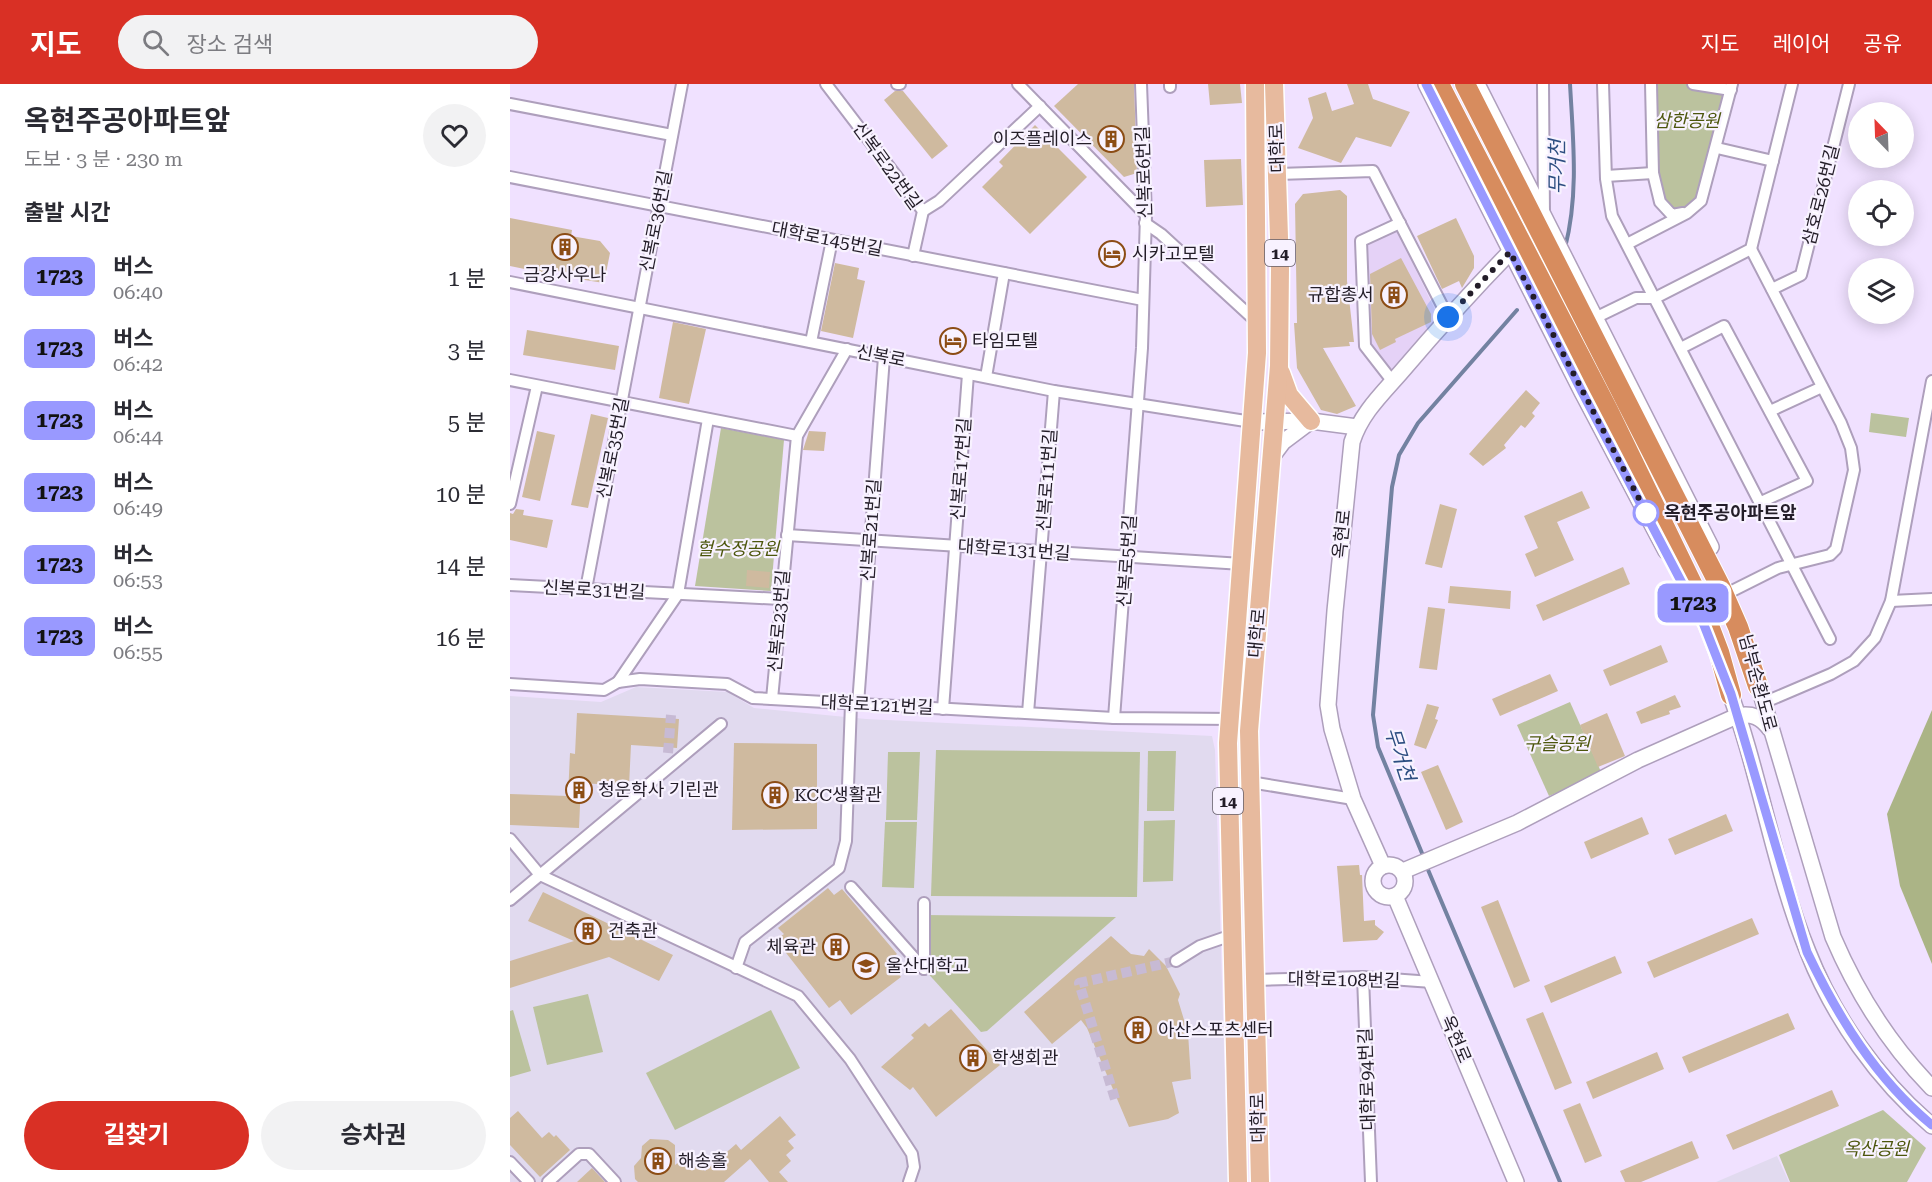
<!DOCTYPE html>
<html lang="ko">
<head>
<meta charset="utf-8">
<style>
  :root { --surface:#fff; --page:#f2f2f3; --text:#2b2b33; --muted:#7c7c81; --accent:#d93025 }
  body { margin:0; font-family:"Roboto Serif","Noto Sans KR",serif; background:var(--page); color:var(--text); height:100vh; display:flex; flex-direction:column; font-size:22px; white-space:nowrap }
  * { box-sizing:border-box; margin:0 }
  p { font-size:20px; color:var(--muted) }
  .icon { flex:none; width:33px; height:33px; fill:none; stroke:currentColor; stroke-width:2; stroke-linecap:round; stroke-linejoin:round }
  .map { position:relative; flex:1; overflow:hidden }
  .side { display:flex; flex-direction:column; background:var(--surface); width:510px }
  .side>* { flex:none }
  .badge { padding:0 12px; border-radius:9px; font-size:21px; line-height:39px }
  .needle { width:39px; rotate:337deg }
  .controls { position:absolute; left:1338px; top:18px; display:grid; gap:12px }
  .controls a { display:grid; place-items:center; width:66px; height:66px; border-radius:50%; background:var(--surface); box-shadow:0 3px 15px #0003; font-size:30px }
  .you { position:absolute; width:30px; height:30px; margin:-15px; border:4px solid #fff; border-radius:50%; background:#1a73e8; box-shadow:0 0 0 9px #1a73e833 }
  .map>.badge { position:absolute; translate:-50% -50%; box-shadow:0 0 0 3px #fff }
  h2 { padding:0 24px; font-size:22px; line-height:54px }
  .round { display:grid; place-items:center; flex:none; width:63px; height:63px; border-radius:32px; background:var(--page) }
  .headline { display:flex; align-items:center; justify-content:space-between; height:102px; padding:0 24px }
  h1 { font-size:28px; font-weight:700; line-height:45px }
  .cta { display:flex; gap:12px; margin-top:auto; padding:12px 24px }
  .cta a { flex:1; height:69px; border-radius:36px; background:var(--accent); color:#fff; font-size:24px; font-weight:700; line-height:69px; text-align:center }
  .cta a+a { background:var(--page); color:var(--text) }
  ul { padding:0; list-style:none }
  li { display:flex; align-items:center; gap:18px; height:72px; padding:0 24px }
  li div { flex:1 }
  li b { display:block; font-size:22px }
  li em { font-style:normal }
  li .badge { min-width:66px; font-weight:700; text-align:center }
  header { display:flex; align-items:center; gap:36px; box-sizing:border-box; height:84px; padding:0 30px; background:var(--accent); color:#fff }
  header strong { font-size:28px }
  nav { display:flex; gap:33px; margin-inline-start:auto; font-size:21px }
  .search { width:420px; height:54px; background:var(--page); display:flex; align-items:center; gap:15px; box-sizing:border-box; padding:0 21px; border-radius:33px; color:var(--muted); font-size:22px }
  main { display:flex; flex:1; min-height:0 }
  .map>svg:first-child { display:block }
  .built { fill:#e5d2f7 }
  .education { fill:#e1daef }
  .green { fill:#bbc29e }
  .forest { fill:#abb486 }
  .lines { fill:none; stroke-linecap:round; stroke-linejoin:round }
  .stream { stroke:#7382a1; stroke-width:4 }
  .building { fill:#cfba9f }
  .minor-tunnel { stroke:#c7bad4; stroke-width:10; stroke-dasharray:10 5; stroke-linecap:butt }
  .minor-casing { stroke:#ae9fbc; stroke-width:14 }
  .secondary-casing { stroke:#ae9fbc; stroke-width:18 }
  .primary-casing { stroke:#fff; stroke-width:21 }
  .motorway-casing { stroke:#fff; stroke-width:22 }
  .minor { stroke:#fff; stroke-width:10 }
  .secondary { stroke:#fff; stroke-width:15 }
  .primary { stroke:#e7ba9e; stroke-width:18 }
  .motorway { stroke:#d78c5e; stroke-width:20 }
  .line-casing { stroke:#fff; stroke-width:14 }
  .line { stroke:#99f; stroke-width:9 }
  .walk { stroke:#231d28; stroke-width:6; stroke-dasharray:0 10.8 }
  .stop-dot { fill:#fff; stroke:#99f; stroke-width:3 }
  .labels { text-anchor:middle; stroke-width:4.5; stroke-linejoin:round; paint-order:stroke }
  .shield { fill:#f8f2ff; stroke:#635d68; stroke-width:1.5 }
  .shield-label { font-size:16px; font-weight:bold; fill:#231d28 }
  .park-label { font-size:18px; font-style:italic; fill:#4c560c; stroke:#f8f2ff }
  .poi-label { font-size:18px; fill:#231d28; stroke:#f8f2ff; text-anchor:start }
  .street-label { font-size:18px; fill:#231d28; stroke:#f8f2ff }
  .stop-label { font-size:18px; font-weight:bold; fill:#231d28; stroke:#f8f2ff; text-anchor:start }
  .water-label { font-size:20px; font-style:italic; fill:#2d4e81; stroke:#f8f2ff }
</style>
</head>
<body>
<header>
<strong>지도</strong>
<div class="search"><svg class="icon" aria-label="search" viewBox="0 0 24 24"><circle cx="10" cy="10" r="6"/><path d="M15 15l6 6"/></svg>장소 검색</div>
<nav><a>지도</a><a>레이어</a><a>공유</a></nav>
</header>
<main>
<section class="side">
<div class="headline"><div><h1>옥현주공아파트앞</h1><p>도보 · 3 분 · 230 m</p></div><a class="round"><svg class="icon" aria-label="heart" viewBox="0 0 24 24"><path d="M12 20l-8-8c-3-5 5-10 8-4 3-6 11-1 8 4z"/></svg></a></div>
<h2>출발 시간</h2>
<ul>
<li><span class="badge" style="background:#99f;color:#111">1723</span><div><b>버스</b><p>06:40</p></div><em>1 분</em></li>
<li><span class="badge" style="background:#99f;color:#111">1723</span><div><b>버스</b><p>06:42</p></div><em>3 분</em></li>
<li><span class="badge" style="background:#99f;color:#111">1723</span><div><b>버스</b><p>06:44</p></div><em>5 분</em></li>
<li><span class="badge" style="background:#99f;color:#111">1723</span><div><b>버스</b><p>06:49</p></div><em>10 분</em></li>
<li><span class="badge" style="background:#99f;color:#111">1723</span><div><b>버스</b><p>06:53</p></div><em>14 분</em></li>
<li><span class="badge" style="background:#99f;color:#111">1723</span><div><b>버스</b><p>06:55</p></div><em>16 분</em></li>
</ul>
<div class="cta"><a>길찾기</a><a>승차권</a></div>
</section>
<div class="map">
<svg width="1422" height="1098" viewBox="0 0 1422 1098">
  <rect width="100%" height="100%" fill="#f0e1ff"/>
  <polygon class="built" points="886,145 929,234 883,291 858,257 854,160"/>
  <g class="education">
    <polygon points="126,603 218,608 244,624 356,635 702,652 705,666 718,1098 0,1098 0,612 91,618"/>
    <polygon points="1267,1072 1279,1098 1206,1098"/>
  </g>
  <g class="green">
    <polygon points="1141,0 1183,0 1221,6 1191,117 1162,131 1150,118"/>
    <polygon points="1361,329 1399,334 1396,353 1359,348"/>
    <polygon points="211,344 274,356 261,507 185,502"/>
    <polygon points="1060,618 1092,690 1039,712 1007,641"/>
    <polygon points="426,666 630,668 627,813 421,812"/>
    <polygon points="638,667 666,667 664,727 637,727"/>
    <polygon points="378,668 410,668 407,736 376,736"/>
    <polygon points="665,736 663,797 633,798 634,737"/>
    <polygon points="375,738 407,738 404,804 372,803"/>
    <polygon points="414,831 606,833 477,947 471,948 414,885"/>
    <polygon points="78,910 93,968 37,981 23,923"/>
    <polygon points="3,926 21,987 0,993 0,927"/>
    <polygon points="261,926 290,984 165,1046 136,989"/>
    <polygon points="1373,1026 1416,1064 1397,1098 1280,1098 1269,1071"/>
  </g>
  <polygon class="forest" points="1422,626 1422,880 1390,802 1377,730"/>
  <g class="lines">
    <g class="stream">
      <path d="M 1055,164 C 1069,110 1063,55 1060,0"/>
      <polyline points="914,774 868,663 863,631 882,403 889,371 908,339 1007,226"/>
      <polyline points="916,781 1050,1098"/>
    </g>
  </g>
  <g class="building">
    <polygon points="568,0 624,0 627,89 614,93 544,22"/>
    <polygon points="698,0 730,0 732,19 700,21"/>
    <polygon points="837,0 858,0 863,15 900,28 881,63 846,53 831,79 788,64 803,34 798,14 816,8 822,27 844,20"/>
    <polygon points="385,7 393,7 438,62 422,75 374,16"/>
    <polygon points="525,41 577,93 520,150 472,103 493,82 489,78"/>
    <polygon points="731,75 733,121 696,123 694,76"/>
    <polygon points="830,106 837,112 837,197 844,258 839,258 840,262 813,264 846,322 827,330 811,326 787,284 784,239 787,239 785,120 793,110"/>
    <polygon points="0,134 62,146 61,152 90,157 100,169 94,199 62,194 63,189 39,186 39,190 0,182"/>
    <polygon points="946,134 964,172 964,184 952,204 949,197 932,205 907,152"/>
    <polygon points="891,174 921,230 921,238 885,255 886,258 870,266 862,250 860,190"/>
    <polygon points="325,179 349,184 347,195 355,197 343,254 311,247"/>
    <polygon points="163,238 196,245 179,320 149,314"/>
    <polygon points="17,246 109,262 105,286 13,271"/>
    <polygon points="1016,306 1030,319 1022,329 1025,332 1015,344 1011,341 994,361 996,364 973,382 959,370"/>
    <polygon points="81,330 98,334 78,424 61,421"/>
    <polygon points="27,347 45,351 30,417 12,413"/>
    <polygon points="299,347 316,348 314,367 293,366"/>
    <polygon points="1072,407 1080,424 1047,438 1064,476 1025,493 1015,470 1028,464 1014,432"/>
    <polygon points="930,420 947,425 932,484 915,480"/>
    <polygon points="6,425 14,426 13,431 43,436 37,464 0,456 0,429 3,430"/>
    <polygon points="1113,483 1120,500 1033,537 1026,521"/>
    <polygon points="237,486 260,488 259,504 236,502"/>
    <polygon points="940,502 1001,507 1000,525 938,519"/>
    <polygon points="918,523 935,525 927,586 909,584"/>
    <polygon points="1151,561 1158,578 1100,602 1093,586"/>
    <polygon points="1040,590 1048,607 990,632 982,615"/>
    <polygon points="1165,611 1171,623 1159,627 1160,630 1131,640 1126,628"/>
    <polygon points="917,620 929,623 925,635 928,636 916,665 904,661"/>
    <polygon points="67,629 169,635 167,664 121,661 119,702 71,699 69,744 0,741 0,710 58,712 60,669 65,670"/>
    <polygon points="1097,629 1115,672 1088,683 1070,641"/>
    <polygon points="224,659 307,660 307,745 222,746"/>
    <polygon points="928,681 953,738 936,746 911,688"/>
    <polygon points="1216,730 1223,747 1165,771 1158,755"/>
    <polygon points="1132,733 1139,750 1081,775 1074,758"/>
    <polygon points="849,781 850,791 852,791 854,837 865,836 865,841 874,848 867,856 833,858 827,782"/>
    <polygon points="318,804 324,811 332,805 387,870 378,876 391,893 341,931 330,916 319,924 266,856 274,850 268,844"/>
    <polygon points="33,808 163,871 149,897 99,873 0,904 0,877 64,857 18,837"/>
    <polygon points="988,816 1020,897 1004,904 971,823"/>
    <polygon points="1242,834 1249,850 1144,894 1137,878"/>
    <polygon points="601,852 621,870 634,872 639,865 656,882 670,910 668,916 678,949 681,995 662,998 669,1029 658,1035 619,1043 577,944 571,936 542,960 514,928"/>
    <polygon points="1105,872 1112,889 1041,919 1034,902"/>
    <polygon points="441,925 490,981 426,1033 403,1003 400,1006 371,983 404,954 401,951 415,939 419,943"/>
    <polygon points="1033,928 1062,999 1045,1006 1016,935"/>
    <polygon points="1278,929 1285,945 1179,989 1172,973"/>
    <polygon points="1147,968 1154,985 1083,1015 1076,998"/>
    <polygon points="1322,1006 1329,1022 1223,1066 1216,1051"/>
    <polygon points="1070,1019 1092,1072 1075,1079 1053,1026"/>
    <polygon points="8,1027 32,1054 39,1048 44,1053 46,1051 60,1066 30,1093 0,1061 0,1034"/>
    <polygon points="270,1032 286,1051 278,1057 284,1064 276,1071 281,1077 269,1088 278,1098 259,1098 240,1075 214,1098 128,1098 125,1095 124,1082 131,1074 132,1062 140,1055 158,1056 165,1061 165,1081 179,1070 195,1087 226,1060 231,1066"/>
    <polygon points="1182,1057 1189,1074 1131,1098 1115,1098 1110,1087"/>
    <polygon points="82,1084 95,1098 67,1098"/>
  </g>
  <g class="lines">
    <g class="minor-tunnel">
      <polyline points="158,669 161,631"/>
      <polyline points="605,1015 569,899 666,877"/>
    </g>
    <defs>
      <g id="minor">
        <polyline points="316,0 413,127 403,172"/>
        <polyline points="387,0 390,0"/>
        <polyline points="508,0 636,131"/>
        <polyline points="660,0 660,3"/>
        <polyline points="1033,0 1034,130"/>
        <polyline points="1093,0 1096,95 1102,132 1320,555"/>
        <polyline points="1141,0 1143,89 1150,118 1162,131 1173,129"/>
        <polyline points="1183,0 1221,6"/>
        <polyline points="0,20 162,51"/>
        <polyline points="1207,64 1263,77"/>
        <polyline points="768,90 863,87 938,233"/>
        <polyline points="1096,92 1143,89"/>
        <polyline points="0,93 633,216"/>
        <polyline points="413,127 429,117 530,22"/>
        <polyline points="635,139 651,150 748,239"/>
        <polyline points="1117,160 1177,129 1191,117 1222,0"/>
        <polyline points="0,198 544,307 742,338"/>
        <polyline points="1262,205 1291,191 1339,0"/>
        <polyline points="1087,233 1126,214 1145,214 1241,165 1282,0"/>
        <polyline points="301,258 322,156"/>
        <polyline points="1171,264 1214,242 1297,397 1251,418"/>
        <polyline points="476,293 494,189"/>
        <polyline points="0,296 287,352"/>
        <polyline points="883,298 855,262 851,157 890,139"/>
        <polyline points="1260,327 1312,303"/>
        <polyline points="0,420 27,302"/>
        <polyline points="277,451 732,480"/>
        <polyline points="0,501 270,515"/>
        <polyline points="76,505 172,0"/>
        <polyline points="1220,508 1268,484 1320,471 1326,465 1344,386 1341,364 1331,339 1241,165"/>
        <polyline points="1381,517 1422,515"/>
        <polyline points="108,598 168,510 198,335"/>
        <polyline points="0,600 94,606 108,598 130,595 217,600 243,614 604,634 725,635"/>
        <polyline points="262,615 287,352 337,265"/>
        <polyline points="1253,619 1321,590 1344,577 1365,554 1381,517 1422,297"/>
        <polyline points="348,620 374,273"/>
        <polyline points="433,625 458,290"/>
        <polyline points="518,629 544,307"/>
        <polyline points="604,634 632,264 636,131 631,0"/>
        <polyline points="740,698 843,715"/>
        <polyline points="0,755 30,791 288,912 340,975 402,1070 404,1083 399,1098"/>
        <polyline points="341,803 414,885"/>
        <polyline points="0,816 211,640"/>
        <polyline points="666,877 690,862 722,851"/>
        <polyline points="226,884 235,858 329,784 336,757 341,620"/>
        <polyline points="414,885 414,819"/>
        <polyline points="853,893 861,1098"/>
        <polyline points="746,896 853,893 922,898"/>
        <polyline points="0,1078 19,1098"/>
        <polyline points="38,1098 69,1070 79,1070 105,1098"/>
      </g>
      <g id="secondary">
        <polyline points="916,0 1072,308 1156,467"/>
        <polyline points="967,0 1201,463"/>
        <polyline points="742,338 801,337 847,343"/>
        <polyline points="761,374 773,358 801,337"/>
        <path d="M 1246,593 L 1323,853 C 1347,909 1379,960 1422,1004"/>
        <path d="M 1217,601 C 1250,688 1263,782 1298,868 C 1324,934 1368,996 1422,1042"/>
        <circle cx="879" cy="797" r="16"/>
        <path d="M 873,782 L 843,715 L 822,645 L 818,621 L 825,527 L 842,358 C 851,329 873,309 892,287 C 927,246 963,206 1000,168"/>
        <path d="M 893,787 L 1007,739 L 1128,676 L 1227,632 C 1242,629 1251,633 1260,645"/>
        <polyline points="885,812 1006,1098"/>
      </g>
      <g id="primary">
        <polyline points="771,289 779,311 801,337"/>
        <polyline points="728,1098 718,659 747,269 745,0"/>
        <polyline points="750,1098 739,647 769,282 770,184 764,0"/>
      </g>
      <g id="motorway">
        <polyline points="929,0 1098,326 1187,510 1209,568 1221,611"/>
        <polyline points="955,0 1210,502 1228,543 1248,602"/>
      </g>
    </defs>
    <use href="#minor" class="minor-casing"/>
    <use href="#secondary" class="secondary-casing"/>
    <use href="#primary" class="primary-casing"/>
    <use href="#motorway" class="motorway-casing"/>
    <use href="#minor" class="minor"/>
    <use href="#secondary" class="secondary"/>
    <use href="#primary" class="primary"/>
    <use href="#motorway" class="motorway"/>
  </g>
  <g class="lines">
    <defs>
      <path id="line" d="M 916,0 L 1072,308 L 1194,541 L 1221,610 L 1297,868 C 1328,933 1366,995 1422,1041"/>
    </defs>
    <use href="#line" class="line-casing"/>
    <use href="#line" class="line"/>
    <polyline class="walk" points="938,233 1000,168 1139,434 1136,429"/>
  </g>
  <defs>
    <symbol id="building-ring" viewBox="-11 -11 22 22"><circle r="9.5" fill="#f8f2ff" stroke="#8c4d15" stroke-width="1.5"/><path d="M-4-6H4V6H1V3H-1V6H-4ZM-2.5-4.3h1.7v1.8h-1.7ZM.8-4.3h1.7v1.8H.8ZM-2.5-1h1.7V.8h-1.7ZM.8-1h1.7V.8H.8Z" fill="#8c4d15"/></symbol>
    <symbol id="hotel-ring" viewBox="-11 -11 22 22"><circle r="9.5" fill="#f8f2ff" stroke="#8c4d15" stroke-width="1.5"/><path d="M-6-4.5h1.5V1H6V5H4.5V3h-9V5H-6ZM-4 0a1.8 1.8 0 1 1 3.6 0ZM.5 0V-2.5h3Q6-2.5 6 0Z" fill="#8c4d15"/></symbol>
    <symbol id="university-ring" viewBox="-11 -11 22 22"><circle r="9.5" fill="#f8f2ff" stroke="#8c4d15" stroke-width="1.5"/><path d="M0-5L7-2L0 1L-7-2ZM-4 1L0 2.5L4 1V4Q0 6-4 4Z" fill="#8c4d15"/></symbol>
  </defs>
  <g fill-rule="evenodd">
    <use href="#building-ring" x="586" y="40" width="30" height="30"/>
    <use href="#building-ring" x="40" y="148" width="30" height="30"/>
    <use href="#hotel-ring" x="587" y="155" width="30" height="30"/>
    <use href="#building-ring" x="869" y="196" width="30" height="30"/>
    <use href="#hotel-ring" x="428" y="242" width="30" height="30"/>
    <use href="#building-ring" x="54" y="691" width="30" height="30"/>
    <use href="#building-ring" x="250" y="696" width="30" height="30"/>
    <use href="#building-ring" x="63" y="832" width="30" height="30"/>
    <use href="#building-ring" x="311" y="848" width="30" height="30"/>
    <use href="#university-ring" x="341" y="867" width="30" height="30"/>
    <use href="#building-ring" x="613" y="931" width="30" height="30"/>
    <use href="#building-ring" x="448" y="959" width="30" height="30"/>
    <use href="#building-ring" x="133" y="1062" width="30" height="30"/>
  </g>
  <circle class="stop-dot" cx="1136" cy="429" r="12"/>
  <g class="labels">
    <g class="shield">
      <rect x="755" y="156" width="30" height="26" rx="4.5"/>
      <rect x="703" y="704" width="30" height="26" rx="4.5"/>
    </g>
    <g class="shield-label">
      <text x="770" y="175">14</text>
      <text x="718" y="723">14</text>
    </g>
    <g class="park-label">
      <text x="1177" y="43">삼한공원</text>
      <text x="228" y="471">헐수정공원</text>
      <text x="1047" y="666">구슬공원</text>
      <text x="1366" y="1071">옥산공원</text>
    </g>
    <g class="poi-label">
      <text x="582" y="61" text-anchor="end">이즈플레이스</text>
      <text x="622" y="176">시카고모텔</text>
      <text x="55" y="197" text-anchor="middle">금강사우나</text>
      <text x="864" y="217" text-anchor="end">규합총서</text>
      <text x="462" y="263">타임모텔</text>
      <text x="88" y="712">청운학사 기린관</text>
      <text x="284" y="717">KCC생활관</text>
      <text x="98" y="853">건축관</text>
      <text x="306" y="869" text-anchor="end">체육관</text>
      <text x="376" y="888">울산대학교</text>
      <text x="648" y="952">아산스포츠센터</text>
      <text x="482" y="980">학생회관</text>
      <text x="168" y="1083">해송홀</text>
    </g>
    <g class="street-label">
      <text transform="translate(767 64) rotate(-92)" y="6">대학로</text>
      <text transform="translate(377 82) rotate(54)" y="6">신복로22번길</text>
      <text transform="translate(634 88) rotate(-92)" y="6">신복로6번길</text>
      <text transform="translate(1311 111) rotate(-76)" y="6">삼호로26번길</text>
      <text transform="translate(146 137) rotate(-79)" y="6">신복로36번길</text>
      <text transform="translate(317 155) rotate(11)" y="6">대학로145번길</text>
      <text transform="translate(371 272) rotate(11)" y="6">신복로</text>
      <text transform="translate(103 364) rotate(-79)" y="6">신복로35번길</text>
      <text transform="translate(451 385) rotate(-86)" y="6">신복로17번길</text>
      <text transform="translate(537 396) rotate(-86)" y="6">신복로11번길</text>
      <text transform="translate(361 446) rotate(-86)" y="6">신복로21번길</text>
      <text transform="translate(832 450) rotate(-84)" y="6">옥현로</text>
      <text transform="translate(504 466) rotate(4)" y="6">대학로131번길</text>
      <text transform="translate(617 477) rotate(-86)" y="6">신복로5번길</text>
      <text transform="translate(84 506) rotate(3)" y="6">신복로31번길</text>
      <text transform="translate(269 537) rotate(-85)" y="6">신복로23번길</text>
      <text transform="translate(747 549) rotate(-85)" y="6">대학로</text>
      <text transform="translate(1248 599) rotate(75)" y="6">남부순환도로</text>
      <text transform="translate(367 621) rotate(3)" y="6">대학로121번길</text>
      <text transform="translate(834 896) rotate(1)" y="6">대학로108번길</text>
      <text transform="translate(946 955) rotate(67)" y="6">옥현로</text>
      <text transform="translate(857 995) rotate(-92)" y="6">대학로94번길</text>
      <text transform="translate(748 1034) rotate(-91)" y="6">대학로</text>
    </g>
    <g class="stop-label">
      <text x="1154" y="435">옥현주공아파트앞</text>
    </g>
    <g class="water-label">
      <text transform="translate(1047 83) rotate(-90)" y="7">무거천</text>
      <text transform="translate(890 670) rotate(72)" y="7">무거천</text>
    </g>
  </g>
</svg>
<div class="controls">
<a><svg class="needle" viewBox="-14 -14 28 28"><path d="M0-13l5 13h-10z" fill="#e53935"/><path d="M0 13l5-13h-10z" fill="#7c7c81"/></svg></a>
<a><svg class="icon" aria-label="locate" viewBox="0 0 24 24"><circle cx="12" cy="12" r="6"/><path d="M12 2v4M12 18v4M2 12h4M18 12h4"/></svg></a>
<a><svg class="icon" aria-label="layers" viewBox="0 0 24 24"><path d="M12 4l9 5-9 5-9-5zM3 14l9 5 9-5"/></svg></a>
</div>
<div class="you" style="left:938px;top:233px"></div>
<b class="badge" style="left:1183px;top:519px;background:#99f;color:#111">1723</b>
</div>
</main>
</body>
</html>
